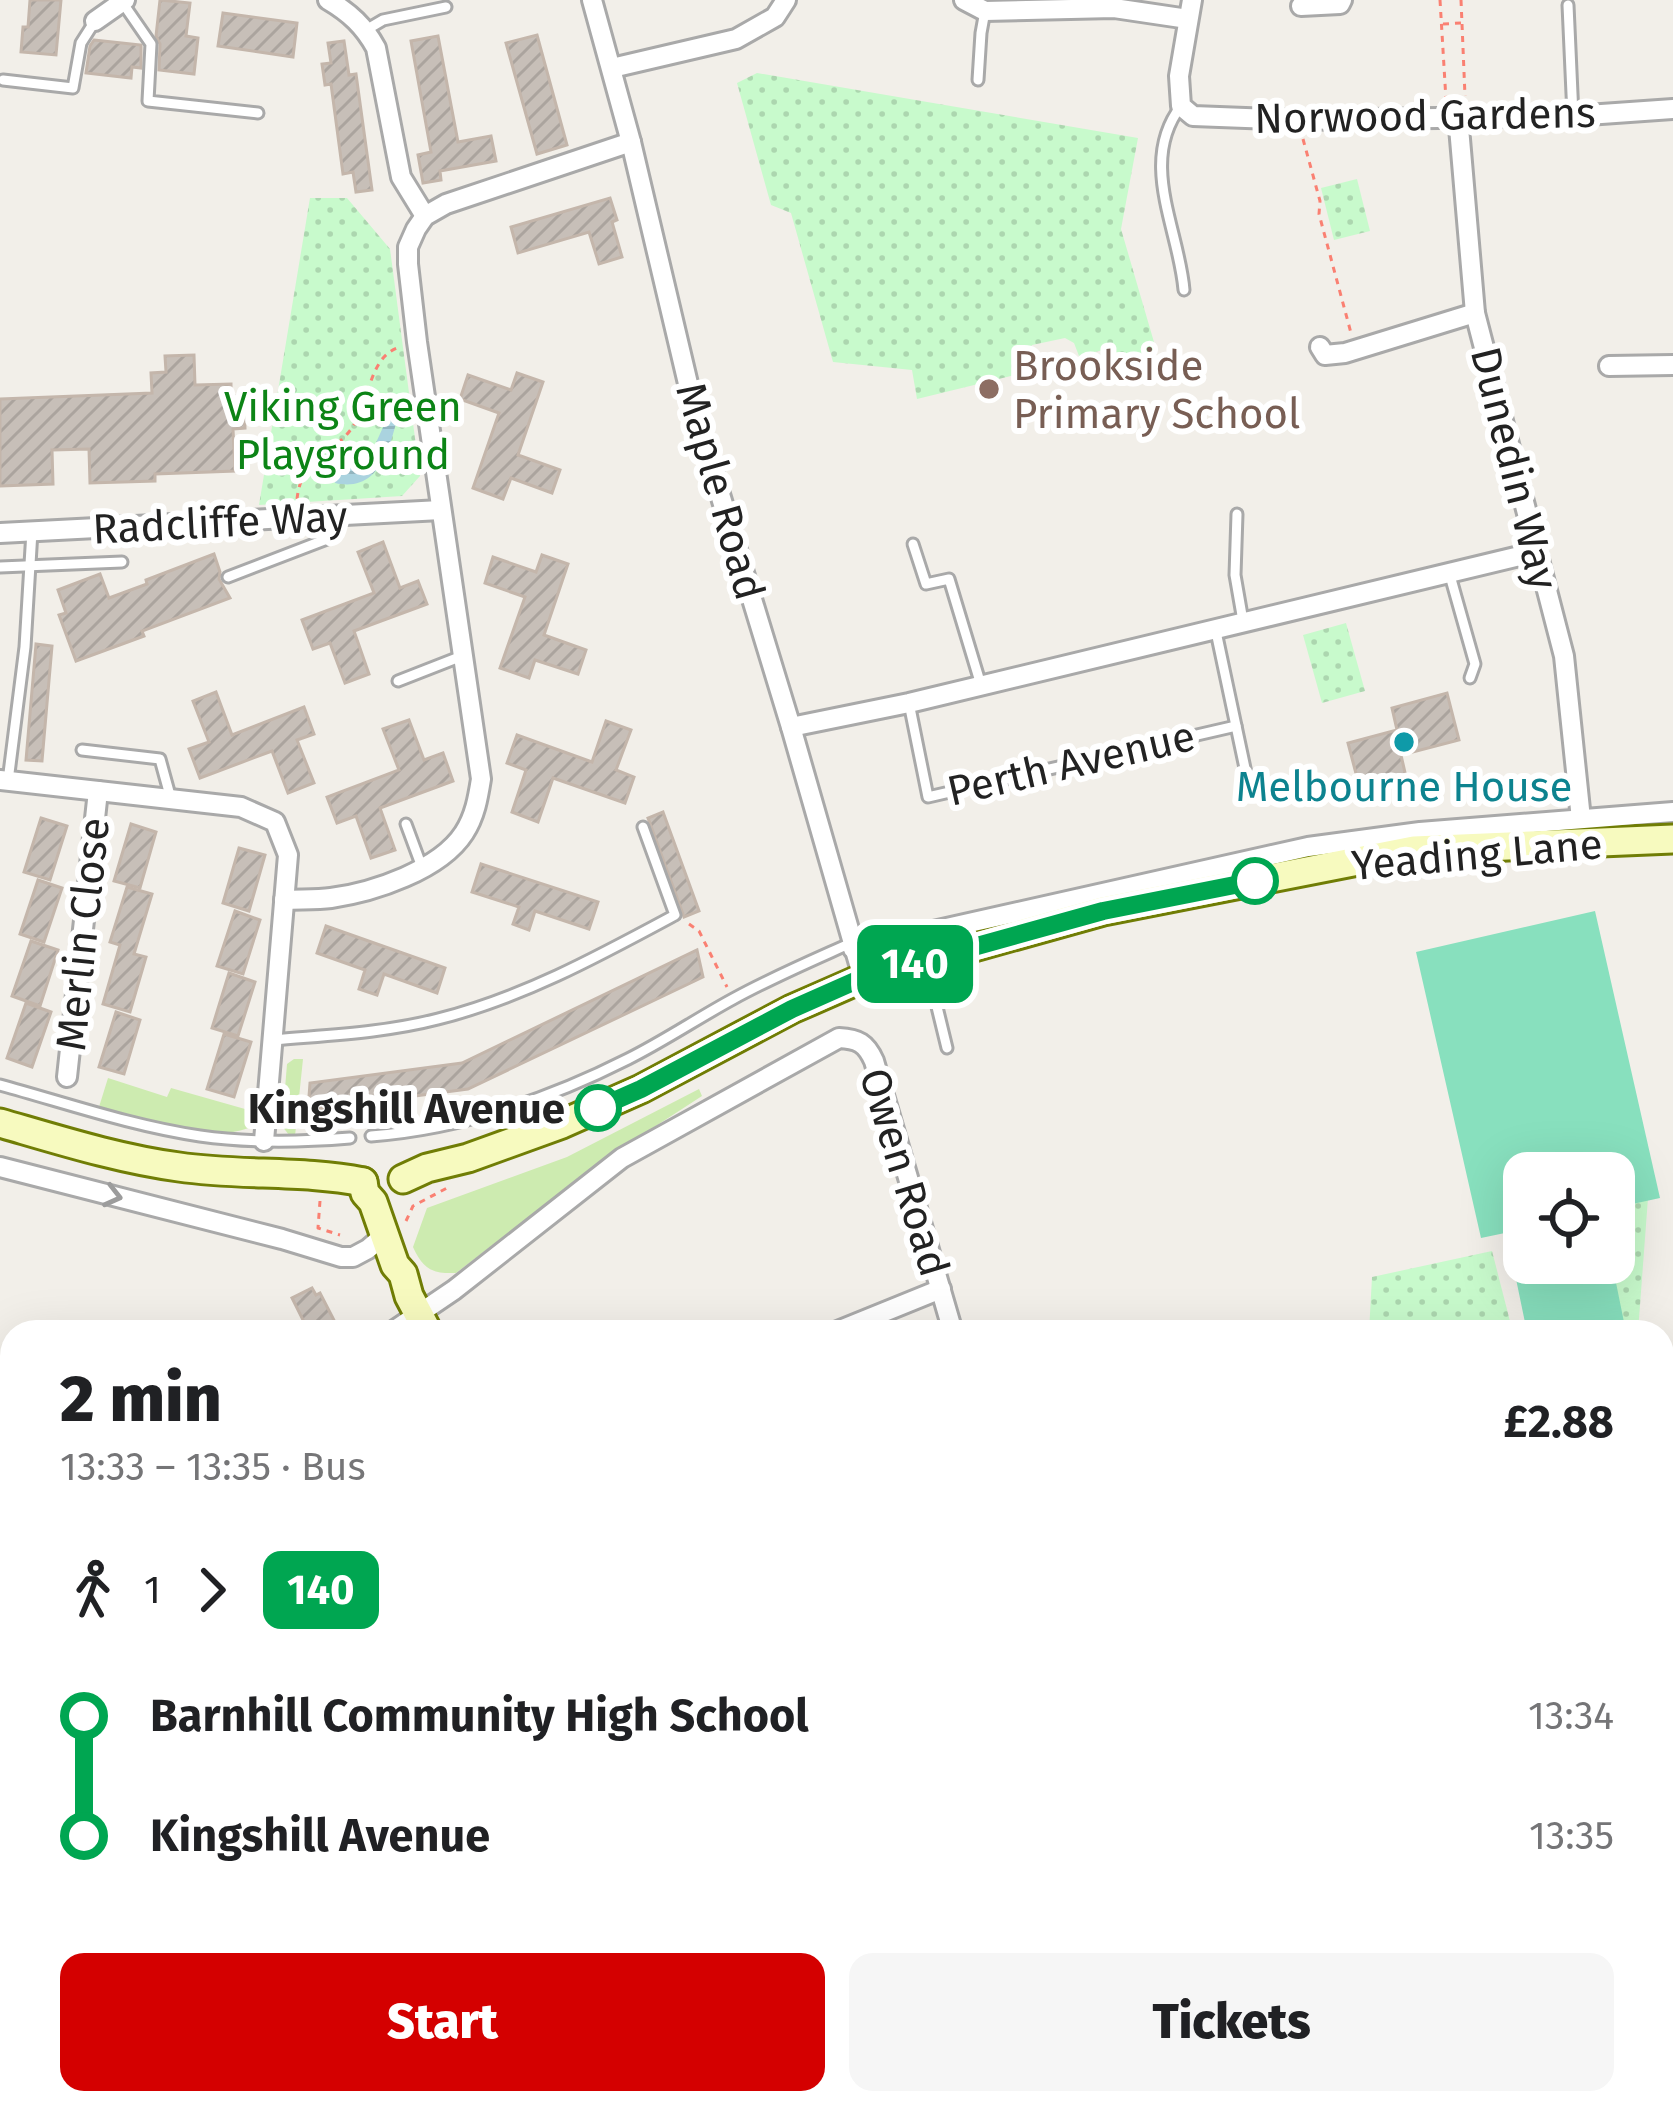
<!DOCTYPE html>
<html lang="en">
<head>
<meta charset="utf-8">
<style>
  :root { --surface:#fff; --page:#f6f6f6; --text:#202124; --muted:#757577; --accent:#d40000 }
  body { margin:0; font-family:"Fira Sans",sans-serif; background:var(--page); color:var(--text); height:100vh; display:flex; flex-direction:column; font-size:45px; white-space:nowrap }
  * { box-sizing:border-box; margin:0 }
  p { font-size:39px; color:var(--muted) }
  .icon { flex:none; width:66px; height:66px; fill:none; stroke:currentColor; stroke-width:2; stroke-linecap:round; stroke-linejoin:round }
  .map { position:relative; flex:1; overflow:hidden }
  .sheet { position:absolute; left:0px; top:1320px; width:1674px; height:795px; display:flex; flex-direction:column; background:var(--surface); border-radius:36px 36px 0 0; box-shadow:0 12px 48px #0002 }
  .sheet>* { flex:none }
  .badge { padding:0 24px; border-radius:18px; font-size:42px; line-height:78px }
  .controls { position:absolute; left:1503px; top:1152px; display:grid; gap:24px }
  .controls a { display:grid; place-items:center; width:132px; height:132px; border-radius:24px; background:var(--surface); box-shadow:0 12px 48px #0002; font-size:60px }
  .map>.badge { position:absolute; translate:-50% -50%; box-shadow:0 0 0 6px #fff }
  .legs { display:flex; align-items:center; gap:18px; height:132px; padding:0 60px; font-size:39px }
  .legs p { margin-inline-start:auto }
  .summary { display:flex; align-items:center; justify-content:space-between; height:204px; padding:0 60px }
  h1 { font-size:66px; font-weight:800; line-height:90px }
  .button { display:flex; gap:24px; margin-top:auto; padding:24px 60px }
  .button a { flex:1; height:138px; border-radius:24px; background:var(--accent); color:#fff; font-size:48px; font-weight:800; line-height:138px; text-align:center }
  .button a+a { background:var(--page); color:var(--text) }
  ul { padding:0 60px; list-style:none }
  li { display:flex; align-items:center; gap:42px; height:120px; font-size:45px }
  li i { display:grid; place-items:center; width:18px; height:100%; margin:0 15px; background:currentColor }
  li i::after { content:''; width:30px; height:30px; margin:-15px; border:9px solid; border-radius:50%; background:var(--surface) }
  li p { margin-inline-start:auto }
  li:first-child i { background:linear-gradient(#0000 50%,currentColor 0) }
  li:last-child i { background:linear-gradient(currentColor 50%,#0000 0) }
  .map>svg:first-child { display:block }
  .grass { fill:#cdebb0 }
  .park { fill:url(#park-dots) }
  .pitch { fill:#88e0be }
  .water { fill:url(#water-rules) }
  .building { fill:url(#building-hatch); stroke:#c4b6ab; stroke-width:3 }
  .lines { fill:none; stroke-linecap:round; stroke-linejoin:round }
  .lane-casing { stroke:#a9a9a9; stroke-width:15 }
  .street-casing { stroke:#a9a9a9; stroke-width:24 }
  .secondary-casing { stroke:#707d05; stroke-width:33 }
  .path { stroke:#fa8072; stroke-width:3; stroke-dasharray:6 6; stroke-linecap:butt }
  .lane { stroke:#fff; stroke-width:9 }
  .street { stroke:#fff; stroke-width:18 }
  .secondary { stroke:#f7fabf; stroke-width:27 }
  .oneway { stroke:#9c9c9c }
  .line-1-casing { stroke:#fff; stroke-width:27 }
  .line-1 { stroke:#00a651; stroke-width:18 }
  .education-dot { fill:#8d6e63; stroke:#fff; stroke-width:4.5 }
  .culture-dot { fill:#0f9aa8; stroke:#fff; stroke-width:4.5 }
  .stop-1-dot { fill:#fff; stroke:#00a651; stroke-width:6 }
  .labels { text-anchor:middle; stroke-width:12; stroke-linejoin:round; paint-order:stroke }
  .street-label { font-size:42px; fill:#222; stroke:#fff }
  .education-label { font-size:42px; fill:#785e54; stroke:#fff; text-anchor:start }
  .park-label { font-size:42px; fill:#0c8416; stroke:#fff }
  .culture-label { font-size:42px; fill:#0d838f; stroke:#fff }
  .stop-label { font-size:42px; font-weight:bold; fill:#222; stroke:#fff; text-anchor:end }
</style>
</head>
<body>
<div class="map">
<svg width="1673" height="2113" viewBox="0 0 1673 2113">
  <defs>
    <pattern id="park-dots" width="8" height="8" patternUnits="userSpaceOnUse" patternTransform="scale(3)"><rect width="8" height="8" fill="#c8facc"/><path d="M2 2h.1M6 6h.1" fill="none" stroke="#acd6af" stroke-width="1.8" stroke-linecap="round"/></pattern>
    <pattern id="water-rules" width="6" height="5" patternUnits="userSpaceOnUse" patternTransform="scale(3)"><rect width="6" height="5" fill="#aad3df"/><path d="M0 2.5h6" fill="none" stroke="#92b5bf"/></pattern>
    <pattern id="building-hatch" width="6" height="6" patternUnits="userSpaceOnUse" patternTransform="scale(3)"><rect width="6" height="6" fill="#c7bfb8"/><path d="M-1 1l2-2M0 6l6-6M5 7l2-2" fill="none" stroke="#aba49e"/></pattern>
  </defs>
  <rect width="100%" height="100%" fill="#f2efe9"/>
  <g class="grass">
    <polygon points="294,1059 303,1059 295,1136 289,1135 282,1126 287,1064"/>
    <path d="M 108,1078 L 167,1097 L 171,1088 L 252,1111 L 250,1127 C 218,1144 134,1118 99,1107 Z"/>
    <path d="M 699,1089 L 702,1096 L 605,1159 L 456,1273 C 432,1274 423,1269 413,1247 L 427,1208 L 567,1157 Z"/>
  </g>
  <g class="park">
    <polygon points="757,73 1138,138 1121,229 1156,349 1109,366 1103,350 1079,356 1074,343 1065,338 1032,345 1025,355 1027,372 917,399 912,370 833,362 791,213 771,205 737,83"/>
    <polygon points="1357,179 1370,231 1334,240 1321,188"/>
    <polygon points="310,198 347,198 390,249 420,476 402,496 259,505"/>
    <polygon points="1346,623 1365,691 1322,703 1303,635"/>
    <polygon points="1648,1198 1638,1332 1369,1332 1372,1277 1492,1251 1512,1329 1610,1312 1604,1263 1614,1263 1614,1209"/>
    <polygon points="1662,2070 1673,2076 1673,2113 1331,2113 1338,2103 1662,2103"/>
  </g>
  <g class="pitch">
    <polygon points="1595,911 1660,1198 1614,1208 1614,1173 1524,1173 1524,1229 1481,1238 1416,952"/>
    <polygon points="1524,1248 1524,1263 1612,1263 1626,1332 1527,1332 1510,1250"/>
  </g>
  <path class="water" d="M 395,401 L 401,405 C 391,439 384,494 335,483 L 337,472 L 374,447 Z"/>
  <g class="building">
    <polygon points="30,0 61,0 56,55 21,52 23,27 28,27"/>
    <polygon points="160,0 190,3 186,36 198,38 194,74 159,70 160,44 156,36"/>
    <polygon points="223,13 297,23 293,57 218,46"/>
    <polygon points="537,35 567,145 537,154 506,43"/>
    <polygon points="438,36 458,142 491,136 496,161 440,171 441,180 423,183 418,155 431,152 411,41"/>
    <polygon points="94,40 141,45 141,68 132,67 131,78 86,73 90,46"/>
    <polygon points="344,41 349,75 356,74 372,190 356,192 353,172 343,174 331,84 325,85 322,64 331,63 328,43"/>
    <polygon points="610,198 617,220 612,222 622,257 599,264 589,232 518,253 511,227"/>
    <polygon points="194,355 195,385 231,384 231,396 244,396 245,428 233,429 235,471 155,474 155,481 90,483 89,449 52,450 53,484 0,486 0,399 152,393 151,373 166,372 165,356"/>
    <polygon points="517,373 543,382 518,455 560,470 552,493 511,478 503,499 473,488 499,413 460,399 468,375 511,390"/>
    <polygon points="383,542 400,588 418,581 427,604 354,631 369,674 345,683 330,643 313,649 302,620 374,593 358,552"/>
    <polygon points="214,554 220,572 219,579 230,598 142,631 144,636 76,661 59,615 66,613 58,590 100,574 109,598 147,584 146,580"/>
    <polygon points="542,555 568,564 544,635 586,650 578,674 535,660 529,678 500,668 525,597 485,583 493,557 536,572"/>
    <polygon points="36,644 52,646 42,761 26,760"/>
    <polygon points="216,692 232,735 304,707 314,734 297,740 314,783 288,793 272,751 200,778 189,749 209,742 193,701"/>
    <polygon points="1447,693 1459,740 1401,755 1406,777 1360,789 1348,743 1397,730 1392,708"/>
    <polygon points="409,720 424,760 443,753 453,781 380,808 395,850 371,858 356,816 337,823 327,797 399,770 383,729"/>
    <polygon points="606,721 631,730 616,770 634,777 625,803 553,778 538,822 512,812 526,770 507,763 517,735 592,762"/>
    <polygon points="663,812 699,911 684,917 648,818"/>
    <polygon points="41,818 67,826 50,880 24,872"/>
    <polygon points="131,824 156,832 140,888 114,881"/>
    <polygon points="239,848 265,855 249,911 223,903"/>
    <polygon points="481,864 598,902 589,929 535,911 529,930 513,924 519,907 472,892"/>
    <polygon points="38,880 62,888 44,942 20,934"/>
    <polygon points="127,887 152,894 134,954 146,957 130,1012 103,1004 120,945 110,942"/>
    <polygon points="235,911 260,920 243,974 217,966"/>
    <polygon points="326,926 445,968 437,993 384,974 377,995 359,989 365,970 317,953"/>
    <polygon points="31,941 58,950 40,1006 12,996"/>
    <polygon points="697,950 703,977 468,1089 308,1110 310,1083 462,1063"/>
    <polygon points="229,973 255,982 238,1036 212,1028"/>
    <polygon points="26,1003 51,1012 32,1067 7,1058"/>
    <polygon points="116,1012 140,1020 124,1074 99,1067"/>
    <polygon points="224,1034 251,1042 234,1097 207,1089"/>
    <polygon points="312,1288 316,1295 320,1293 337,1326 325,1332 309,1332 292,1298"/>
  </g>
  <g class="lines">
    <defs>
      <g id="lane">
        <polyline points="122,2 151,44 148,101 258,113"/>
        <polyline points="1568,5 1573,116"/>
        <polyline points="366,30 383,20 446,7"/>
        <polyline points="3,80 73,88 81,43 95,21"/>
        <polyline points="978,80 981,33 985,11"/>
        <path d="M 1181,106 C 1138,162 1179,229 1184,290"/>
        <polyline points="1237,514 1235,575 1243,621"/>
        <polyline points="913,544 926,584 949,579 981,685"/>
        <polyline points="0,567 122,562"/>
        <polyline points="1449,572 1475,664 1470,678"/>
        <polyline points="228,577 327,539 337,516"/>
        <polyline points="1215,627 1249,787"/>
        <polyline points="398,681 462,656"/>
        <polyline points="909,703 928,797 1236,726"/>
        <polyline points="82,750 160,759 171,799"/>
        <polyline points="8,781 25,647 32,531"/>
        <polyline points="406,824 423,870"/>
        <polyline points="927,966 947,1048"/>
        <path d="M 273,1040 C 328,1035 384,1033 438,1019 C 522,998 599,956 675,915 L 643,827"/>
        <path d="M 0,1085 C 66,1103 132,1126 200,1136 C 249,1143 302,1142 350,1138"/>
        <path d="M 371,1136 C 460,1129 549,1099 628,1059 C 664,1041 698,1018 733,999 C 771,978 811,961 851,943"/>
      </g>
      <g id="street">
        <path d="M 328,0 C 350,13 364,26 376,48 L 401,177 L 425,216"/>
        <polyline points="592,0 631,142 694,409 791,727 863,978"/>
        <polyline points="964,0 985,11 1114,8 1188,19"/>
        <polyline points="1192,0 1179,76 1181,106 1193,116 1297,120 1573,116 1673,109"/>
        <polyline points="1301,6 1340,4 1342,0"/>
        <polyline points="95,21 125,0"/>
        <polyline points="612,68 736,39 775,17 786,0"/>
        <polyline points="1458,116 1475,313 1564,656 1581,819"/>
        <polyline points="1320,347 1325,355 1345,353 1475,313"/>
        <polyline points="1609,366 1673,365"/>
        <polyline points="0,533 441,510"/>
        <polyline points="791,727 909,703 1536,552"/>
        <polyline points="0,780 241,807 275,822 288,855 264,1141"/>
        <path d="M 284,900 C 299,899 316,900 331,898 C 374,892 440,870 464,833 C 475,816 478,798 481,779 L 417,342 L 408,264 L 408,247 L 416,229 L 425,216 L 446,204 L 631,142"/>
        <polyline points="853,949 1308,847 1420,832 1673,812"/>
        <polyline points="67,1077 98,791"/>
        <polyline points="0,1167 282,1239 341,1257 353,1257 368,1249 383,1236"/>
        <path d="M 392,1332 L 454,1290 L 622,1158 L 839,1038 C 858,1039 866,1043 874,1061 L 953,1332"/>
        <polyline points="835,1332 941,1289"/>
        <polyline points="0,1602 12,1594"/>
        <polyline points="0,1885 12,1876"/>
        <polyline points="415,2103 420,2113"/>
        <polyline points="798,2103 808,2113"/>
        <polyline points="1177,2103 1180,2113"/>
        <polyline points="87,2113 100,2103"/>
      </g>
      <g id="secondary">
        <path d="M 0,1123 C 59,1140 119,1159 179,1167 C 241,1176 303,1170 363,1182"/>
        <polyline points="403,1179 427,1168 468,1158 562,1124 641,1089 792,1009 863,978 1103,911 1414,850 1673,839"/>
        <polyline points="363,1182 365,1193 373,1202 395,1265 403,1274 409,1296 428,1332"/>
        <polyline points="922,2103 925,2113"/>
      </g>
    </defs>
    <use href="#lane" class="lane-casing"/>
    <use href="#street" class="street-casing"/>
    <use href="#secondary" class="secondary-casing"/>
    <g class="path">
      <polyline points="1440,0 1446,100"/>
      <polyline points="1461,0 1465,96"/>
      <polyline points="1443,24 1462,23"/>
      <polyline points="1303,139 1320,201 1319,214 1351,333"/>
      <path d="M 297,499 C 302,453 338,454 355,423 C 369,400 370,358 397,348"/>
      <polyline points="689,924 699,931 727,987"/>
      <polyline points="320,1201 318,1228 340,1235"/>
      <polyline points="406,1221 413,1206 447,1188"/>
    </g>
    <use href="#lane" class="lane"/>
    <use href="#street" class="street"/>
    <use href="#secondary" class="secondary"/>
  </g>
  <defs><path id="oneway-chevron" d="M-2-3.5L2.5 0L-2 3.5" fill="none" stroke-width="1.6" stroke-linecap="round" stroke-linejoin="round" transform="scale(3)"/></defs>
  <use class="oneway" href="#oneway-chevron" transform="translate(113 1196) rotate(14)"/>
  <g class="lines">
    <defs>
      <polyline id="line-1" points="598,1108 641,1089 792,1009 862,978 1103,911 1255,881"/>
    </defs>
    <use href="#line-1" class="line-1-casing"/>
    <use href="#line-1" class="line-1"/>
  </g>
  <circle class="education-dot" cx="989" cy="389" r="12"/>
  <circle class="culture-dot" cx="1404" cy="742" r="12"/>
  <g class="stop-1-dot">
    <circle cx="1255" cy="881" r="21"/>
    <circle cx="598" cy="1108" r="21"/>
  </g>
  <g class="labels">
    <g class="street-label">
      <text transform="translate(1425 115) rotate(-1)" y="15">Norwood Gardens</text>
      <text transform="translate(1515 468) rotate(76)" y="15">Dunedin Way</text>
      <text transform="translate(721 491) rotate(74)" y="15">Maple Road</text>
      <text transform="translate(220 522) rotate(-3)" y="15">Radcliffe Way</text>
      <text transform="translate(1071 763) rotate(-13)" y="15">Perth Avenue</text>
      <text transform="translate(1477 854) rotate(-5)" y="15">Yeading Lane</text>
      <text transform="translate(82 934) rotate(-84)" y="15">Merlin Close</text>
      <text transform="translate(905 1172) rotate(73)" y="15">Owen Road</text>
    </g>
    <g class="education-label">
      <text x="1013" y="380">Brookside<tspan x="1013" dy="48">Primary School</tspan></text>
    </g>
    <g class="park-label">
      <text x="343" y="421">Viking Green<tspan x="343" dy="48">Playground</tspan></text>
    </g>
    <g class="culture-label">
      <text x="1404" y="801">Melbourne House</text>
    </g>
    <g class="stop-label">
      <text x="565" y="1123">Kingshill Avenue</text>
    </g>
  </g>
</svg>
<div class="controls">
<a><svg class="icon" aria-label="locate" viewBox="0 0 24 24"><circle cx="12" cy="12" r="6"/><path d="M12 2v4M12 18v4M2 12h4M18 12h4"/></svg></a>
</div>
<b class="badge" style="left:915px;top:964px;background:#00a651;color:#fff">140</b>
<section class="sheet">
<div class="summary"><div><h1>2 min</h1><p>13:33 – 13:35 · Bus</p></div><b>£2.88</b></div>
<div class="legs"><svg class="icon" aria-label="walk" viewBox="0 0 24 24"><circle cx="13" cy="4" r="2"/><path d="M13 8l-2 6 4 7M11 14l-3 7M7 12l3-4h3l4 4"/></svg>1<svg class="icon" aria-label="forward" viewBox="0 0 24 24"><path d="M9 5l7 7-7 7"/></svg><b class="badge" style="background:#00a651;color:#fff">140</b></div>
<ul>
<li><i style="color:#00a651"></i><b>Barnhill Community High School</b><p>13:34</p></li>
<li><i style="color:#00a651"></i><b>Kingshill Avenue</b><p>13:35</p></li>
</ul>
<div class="button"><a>Start</a><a>Tickets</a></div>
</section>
</div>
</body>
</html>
